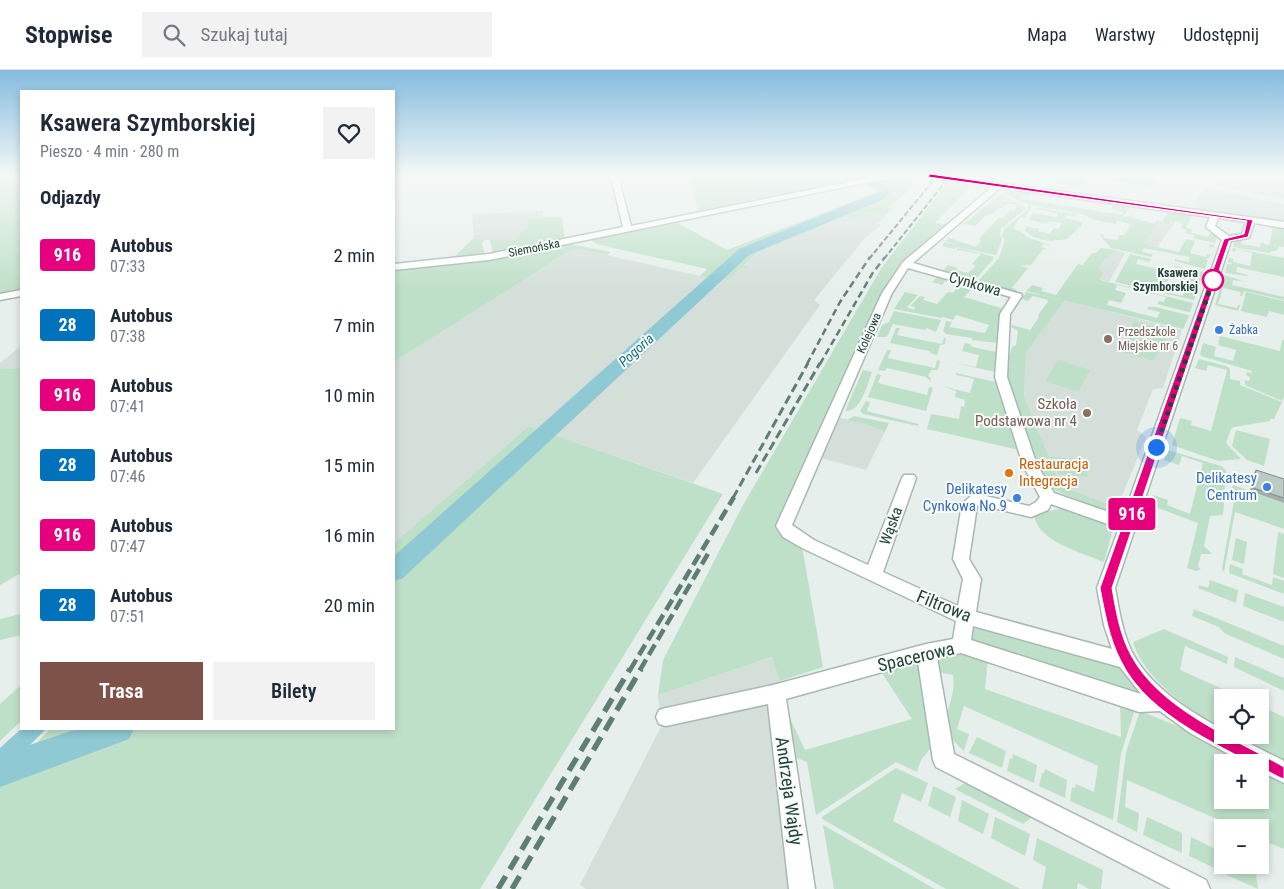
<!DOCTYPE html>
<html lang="pl">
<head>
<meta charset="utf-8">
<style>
  :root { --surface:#fff; --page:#f2f2f3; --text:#1f2937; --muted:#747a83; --line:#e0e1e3; --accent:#7f5249 }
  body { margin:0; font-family:"Roboto Condensed",sans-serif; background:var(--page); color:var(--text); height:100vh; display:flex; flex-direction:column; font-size:19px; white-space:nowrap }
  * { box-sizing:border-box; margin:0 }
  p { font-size:16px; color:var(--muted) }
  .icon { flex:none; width:28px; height:28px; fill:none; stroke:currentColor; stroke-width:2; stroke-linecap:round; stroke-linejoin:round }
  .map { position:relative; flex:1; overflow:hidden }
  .details { position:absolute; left:20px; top:20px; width:375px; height:640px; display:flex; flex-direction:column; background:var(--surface); border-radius:0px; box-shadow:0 2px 8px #0003 }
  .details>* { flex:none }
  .badge { padding:0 10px; border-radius:4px; font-size:18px; line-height:32px }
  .buttons { position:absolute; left:1214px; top:619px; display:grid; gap:10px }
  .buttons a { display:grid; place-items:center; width:55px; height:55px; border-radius:0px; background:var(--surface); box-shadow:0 2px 8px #0003; font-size:25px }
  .you { position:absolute; width:25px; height:25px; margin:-12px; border:4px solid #fff; border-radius:50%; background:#1a73e8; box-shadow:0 0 0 8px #1a73e833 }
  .map>.badge { position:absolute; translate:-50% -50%; box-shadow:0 0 0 2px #fff }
  h2 { padding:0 20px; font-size:19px; line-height:45px }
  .round { display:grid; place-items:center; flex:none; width:52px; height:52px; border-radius:0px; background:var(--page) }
  .headline { display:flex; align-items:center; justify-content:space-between; height:85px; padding:0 20px }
  h1 { font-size:24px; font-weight:600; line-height:38px }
  .primary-button { display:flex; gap:10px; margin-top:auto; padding:10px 20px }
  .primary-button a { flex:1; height:58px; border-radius:0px; background:var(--accent); color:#fff; font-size:20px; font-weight:600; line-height:58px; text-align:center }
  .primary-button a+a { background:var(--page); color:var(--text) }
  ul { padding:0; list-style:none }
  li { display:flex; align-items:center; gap:15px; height:70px; padding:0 20px }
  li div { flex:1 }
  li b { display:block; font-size:19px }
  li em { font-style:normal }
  li .badge { min-width:55px; font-weight:700; text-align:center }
  header { display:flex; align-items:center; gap:30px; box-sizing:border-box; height:70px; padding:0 25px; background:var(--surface); border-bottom:1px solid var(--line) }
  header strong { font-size:24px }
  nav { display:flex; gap:28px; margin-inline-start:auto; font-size:18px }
  .search { width:350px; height:45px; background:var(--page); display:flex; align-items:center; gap:12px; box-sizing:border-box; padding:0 18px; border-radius:0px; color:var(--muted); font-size:19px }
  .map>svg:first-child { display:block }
  .built { fill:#d4dfda }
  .green { fill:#bfe0c8 }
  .water { fill:#8ec9d4 }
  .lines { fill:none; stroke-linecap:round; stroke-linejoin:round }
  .river { fill:#8ec9d4; fill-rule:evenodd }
  .minor-casing { stroke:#a8b8b2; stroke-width:3 }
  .minor { fill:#fff; fill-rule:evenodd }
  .rail-far4 { stroke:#5f7d75; stroke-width:2; stroke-dasharray:5.5 2.5; stroke-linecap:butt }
  .rail-far3 { stroke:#5f7d75; stroke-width:2.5; stroke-dasharray:7 4; stroke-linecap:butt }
  .rail-far2 { stroke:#5f7d75; stroke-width:3; stroke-dasharray:9 4.5; stroke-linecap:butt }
  .rail-far1 { stroke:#5f7d75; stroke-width:4.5; stroke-dasharray:12 5.5; stroke-linecap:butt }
  .rail { stroke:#5f7d75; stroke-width:5.5; stroke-dasharray:15 8; stroke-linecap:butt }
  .wall { fill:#a1aea9 }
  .building { fill:#bbcac4; stroke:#838d89 }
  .line { fill:#e6007e; stroke:#fff }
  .walk { stroke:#24423a; stroke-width:5; stroke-dasharray:0 9 }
  .stop-dot { fill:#fff; stroke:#e6007e; stroke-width:2.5 }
  .shop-dot { fill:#3f7fe0; stroke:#f7fbf9; stroke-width:2 }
  .education-dot { fill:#8d6e63; stroke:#f7fbf9; stroke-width:2 }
  .food-dot { fill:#e8710a; stroke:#f7fbf9; stroke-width:2 }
  .labels { text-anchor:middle; stroke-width:4; stroke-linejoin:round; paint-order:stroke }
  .far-street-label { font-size:12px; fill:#24423a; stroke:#f7fbf9 }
  .far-stop-label { font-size:12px; font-weight:bold; fill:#24423a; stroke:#f7fbf9; text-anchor:end }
  .far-shop-label { font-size:12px; fill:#366cbe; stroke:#f7fbf9; text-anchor:start }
  .far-education-label { font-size:12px; fill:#785e54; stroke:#f7fbf9; text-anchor:start }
  .far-water-label { font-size:14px; font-style:italic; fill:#1c6f80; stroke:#f7fbf9 }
  .street-label { font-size:15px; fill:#24423a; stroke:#f7fbf9 }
  .education-label { font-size:15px; fill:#785e54; stroke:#f7fbf9; text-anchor:end }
  .food-label { font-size:15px; fill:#c56008; stroke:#f7fbf9; text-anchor:start }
  .shop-label { font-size:15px; fill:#366cbe; stroke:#f7fbf9; text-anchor:end }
  .near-street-label { font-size:18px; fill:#24423a; stroke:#f7fbf9 }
</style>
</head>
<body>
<header>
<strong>Stopwise</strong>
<div class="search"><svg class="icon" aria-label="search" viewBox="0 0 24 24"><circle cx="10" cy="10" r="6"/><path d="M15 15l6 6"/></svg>Szukaj tutaj</div>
<nav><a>Mapa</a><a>Warstwy</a><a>Udostępnij</a></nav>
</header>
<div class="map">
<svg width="1284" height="819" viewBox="0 0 1284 819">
  <rect width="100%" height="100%" fill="#e6efeb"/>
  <g class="built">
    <polygon points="1228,106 1284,106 1284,129 1212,115"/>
    <polygon points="1206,119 1284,134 1284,152 1194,138 1197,129"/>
    <polygon points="543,141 542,147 528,148 527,159 519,163 516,170 484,170 474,168 472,144"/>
    <polygon points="868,142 885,146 877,154 881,155 865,168 814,230 820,235 693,413 529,356 394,473 394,292 568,182 580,179 700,206 728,210 741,198 748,197 744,196 756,183 844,147 852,149"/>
    <polygon points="1160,151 1174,154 1157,177 1142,174"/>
    <polygon points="1116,180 1125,183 1109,212 1100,209 1098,199 1103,190"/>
    <polygon points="1065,230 1182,260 1163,318 1153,319 1137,360 1146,367 1117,438 1061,416 1024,326 1026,281 1029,279"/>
    <polygon points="21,276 21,298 0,299 0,293"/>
    <polygon points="837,347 869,355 885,362 866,400 821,388"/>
    <polygon points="773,587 780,611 757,634 769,636 791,819 586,819 580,815 661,657 658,625"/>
  </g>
  <g class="green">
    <polygon points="0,106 21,106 21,222 0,226"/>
    <polygon points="689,106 898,106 873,108 699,143"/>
    <path d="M 1043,106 L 1138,106 L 1157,110 L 1149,117 L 1090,106 L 1082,110 L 1088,112 C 1074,122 1058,113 1043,106 Z"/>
    <path d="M 891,108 L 905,108 L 911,111 C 910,125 896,129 888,138 L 891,139 L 885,146 L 868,142 L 852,149 L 844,147 L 756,183 L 744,195 L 748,197 L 746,199 L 741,198 L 728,210 L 700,206 L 707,199 L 596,174 L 592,171 L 594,168 L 678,153 L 727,180 L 867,126 L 876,121 L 868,114 Z"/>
    <polygon points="954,110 989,116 993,119 982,128 978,127 985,120 970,117 935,153 949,155 901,194 877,236 776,457 778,463 802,476 823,597 780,611 772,587 658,625 663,590 743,435 882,197 949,111"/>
    <polygon points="1005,117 1031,122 1028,126 1021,125 1019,128 1121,145 1124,142 1111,139 1114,133 1131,136 1124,146 1110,153 1094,150 1083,144 1030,135 1002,123 1007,118 1001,119"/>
    <polygon points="1001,124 1026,138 1001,159 1000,164 1002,170 996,185 956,177 955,179 942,176 944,172 957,175 945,171 949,168 976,177 982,170 979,169 999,147 1003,148 1010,140 1014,141 1019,135 1008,133 1005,136 990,133 994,129 1015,133 1015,131 995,129"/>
    <polygon points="989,133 1004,136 1002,138 998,138 993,143 988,142 993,143 985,146 975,156 964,154"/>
    <polygon points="1027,135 1032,137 1025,148 1020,147 1013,159 1021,161 1027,167 1053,176 1044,174 1041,177 1050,180 1043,179 1031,195 1013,191 1030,195 1020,196 1028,198 1012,218 1017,220 1016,222 977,212 999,188 1005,170 1002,166 1004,159 1027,140 1028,138"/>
    <polygon points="1040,138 1076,144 1078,147 1067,145 1065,148 1083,152 1080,158 1069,154 1079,158 1067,169 1050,171 1038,162 1048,171 1033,167 1025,161 1026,156 1034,158 1032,161 1036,158 1039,159 1038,161 1050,164 1054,158 1058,159 1062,153 1050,151 1048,153 1045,153 1048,149 1044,153 1029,150 1033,143 1057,147 1057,143 1036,139"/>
    <polygon points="1170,140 1209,146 1208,148 1205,148 1206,146 1193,143 1186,158 1192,160 1191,163 1208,167 1210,163 1217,167 1215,173 1193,168 1195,165 1185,163 1187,160 1181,158 1183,153 1175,151 1174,154 1160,151 1143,174 1179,182 1186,169 1214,175 1214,178 1209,177 1210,174 1195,171 1190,183 1206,187 1207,184 1211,184 1209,188 1205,189 1208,190 1205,199 1175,191 1175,189 1189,192 1190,187 1144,178 1142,182 1153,184 1151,187 1111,178 1099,164 1104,165 1103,168 1117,170 1120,165 1125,165 1131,154 1117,151 1116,154 1112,153 1113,151 1127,146 1154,154 1157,150 1162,151"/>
    <polygon points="562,147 565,170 493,184 490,170 516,170 519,163 527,159 528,148"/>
    <polygon points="1259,154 1284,156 1284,177 1279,176 1277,181 1272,181 1269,183 1233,177 1234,172 1242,170 1241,174 1260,177 1261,173 1269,175 1273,158"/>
    <polygon points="474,168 484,170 482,174 485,185 450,191"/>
    <polygon points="568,174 611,182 607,185 580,179 568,182 394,292 394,199 470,193"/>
    <polygon points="958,178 992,186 994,188 975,210 943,201 948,195 958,198 956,200 968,203 976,196 972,194 981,184 957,180"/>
    <polygon points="1101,178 1116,180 1104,190 1098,199 1103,203 1100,210 1193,233 1190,242 1188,242 1157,234 1159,231 1164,232 1166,227 1117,215 1115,220 1126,223 1121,233 1109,230 1107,235 1157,248 1160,242 1147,239 1148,237 1155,237 1188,245 1189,246 1183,259 1026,221 1032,215 1043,218 1041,221 1056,225 1078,194 1083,195 1092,183 1096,183"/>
    <polygon points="1233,178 1284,188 1284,207 1237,197 1236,202 1248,205 1247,206 1225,203 1227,194 1232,194 1232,193 1228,192 1229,188 1233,189 1233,192 1250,196 1252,183 1236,179 1235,182 1232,181"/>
    <polygon points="1130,184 1151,189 1149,192 1138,189 1136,194 1183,205 1185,200 1174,197 1174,196 1204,202 1194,230 1163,223 1166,218 1166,222 1183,226 1189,210 1172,207 1169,210 1171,205 1161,222 1115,212"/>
    <polygon points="939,205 974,217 964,227 1001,238 1006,238 996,302 949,292 976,297 979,285 962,281 965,273 970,274 972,277 996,282 998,273 972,270 972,268 946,264 943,261 946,251 952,252 949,257 985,263 989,255 956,245 953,250 943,247 941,248 894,239 905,222 918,225 907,237 914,240 915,237 910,236 920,226 925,227 923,230 937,234 948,222 953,223 960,214 946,210 942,215 932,212"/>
    <polygon points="1224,205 1246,212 1233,210 1232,215 1284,227 1284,230 1244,221 1242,226 1240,226 1241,222 1223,218 1218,234 1237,238 1238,235 1240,235 1238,241 1215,235"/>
    <polygon points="1026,222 1065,230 1029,279 1026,281 1024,326 1061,416 1110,435 1108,442 1054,420 1044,409 1007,309 1006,297 1012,277 1016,275 1018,261 1011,257 1012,255 1030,260 1039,247 1038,245 1048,232 1048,230 1033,226 1028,231 1022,229"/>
    <polygon points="1246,222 1284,231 1284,245 1269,241 1267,247 1241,241"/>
    <polygon points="894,241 941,250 936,262 927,258 925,260 893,254 887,267 877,267 882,255 889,252"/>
    <polygon points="1134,251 1169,261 1153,291 1123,282"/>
    <polygon points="896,258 900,258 897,265 942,274 944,268 946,268 945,274 940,275 937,285 932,284 929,281 890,273"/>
    <polygon points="1220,266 1280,281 1282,270 1284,270 1284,327 1282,331 1245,315 1245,310 1249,311 1250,307 1246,305 1247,302 1251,303 1252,301 1201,286 1200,284 1203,273 1216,277 1214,286 1233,291 1236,280 1218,275"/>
    <polygon points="887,280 891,280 888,288 935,298 937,290 940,291 938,300 931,300 928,306 931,308 930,311 926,307 887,298 885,301 878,300"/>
    <polygon points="1199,289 1226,296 1230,299 1230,309 1240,311 1240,315 1282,332 1274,349 1270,349 1270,351 1234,357 1231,359 1226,373 1241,389 1218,391 1172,375 1180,348 1192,351 1191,355 1211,361 1227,300 1208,295 1206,301 1195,298"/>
    <polygon points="1058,290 1090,300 1078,322 1045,311"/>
    <polygon points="21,298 21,503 0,515 0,299"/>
    <path d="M 863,300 L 872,302 C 867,315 861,343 845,341 Z"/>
    <polygon points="956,303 996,312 1019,380 927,359 931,344 959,349 961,336 964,337 965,330 955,327 956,321 942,316 970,323 974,309 956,305"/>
    <polygon points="877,304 881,305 878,313 927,325 929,317 933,318 926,341 868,327"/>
    <polygon points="866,331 870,332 867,341 919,354 918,356 863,344 860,341"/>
    <polygon points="854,346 889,353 885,362 869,355 847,350"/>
    <polygon points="529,356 723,424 480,819 0,819 0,711 50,659 394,659 394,473"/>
    <polygon points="1236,360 1270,369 1264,396 1247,390 1232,376"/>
    <path d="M 1168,380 L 1221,396 L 1226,400 C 1224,415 1225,429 1223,445 L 1210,446 L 1204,476 L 1212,484 L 1201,484 L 1198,497 L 1201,499 L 1196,501 L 1187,498 L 1198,453 L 1150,435 L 1153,425 L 1168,430 L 1167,435 L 1190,444 L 1203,393 L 1182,386 L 1179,395 L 1164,390 Z"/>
    <polygon points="1050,387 1079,389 1089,407 1058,404"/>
    <polygon points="1233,415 1284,433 1284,459 1235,442 1224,502 1222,499 1234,431 1231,420"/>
    <path d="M 1059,439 L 1072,439 L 1110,456 L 1113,459 L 1104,492 C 1082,483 1037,471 1034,445 Z"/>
    <polygon points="1278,462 1284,464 1284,508 1273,504"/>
    <polygon points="1236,468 1247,472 1244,494 1232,490"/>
    <polygon points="1230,494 1243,499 1242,504 1272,515 1273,507 1284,511 1284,524 1229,503"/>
    <polygon points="1210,510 1238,520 1236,533 1198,518 1199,515 1208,518"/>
    <polygon points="1245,523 1284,537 1284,552 1243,536"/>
    <polygon points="1194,539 1284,576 1284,589 1224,563 1219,557 1192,546"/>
    <polygon points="21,544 21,565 0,570 0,549"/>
    <polygon points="977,553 1110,591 1125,600 1139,620 1137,623 974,571 968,562 970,555"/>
    <path d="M 1164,559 L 1228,587 L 1227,594 L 1185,576 L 1180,600 L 1241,627 L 1222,628 L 1222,658 C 1190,641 1144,609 1133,572 Z"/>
    <path d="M 962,584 L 988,588 L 985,619 L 1121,667 L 1120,634 L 1135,639 L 1121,684 L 1113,750 L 1070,731 L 1072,717 L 1075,718 L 1076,714 L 1094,722 L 1098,696 L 964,636 L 957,659 L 969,664 L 964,681 C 930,652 958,635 953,605 L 936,602 L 936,590 L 942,585 Z"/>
    <polygon points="1235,587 1284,608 1284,621 1234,597"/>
    <polygon points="918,592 925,599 933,675 921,690 917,702 896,692 816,745 807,692 790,685 785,638 805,680 912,649 880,600"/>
    <polygon points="21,615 21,651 0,671 0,634"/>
    <polygon points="1260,636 1284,647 1284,690 1236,665 1260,665"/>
    <polygon points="1140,641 1180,657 1246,692 1222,692 1222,730 1260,730 1260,700 1284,713 1284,779 1260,769 1260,758 1235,757 1127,710 1125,737 1139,743 1137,762 1117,752 1126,682"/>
    <polygon points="977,667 1006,681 1002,698 969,683"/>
    <polygon points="1013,684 1037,695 1034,713 1007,701 1010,688 1012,689"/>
    <polygon points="896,698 928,713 921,732 902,723 893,751 1020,819 946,819 822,749 822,747"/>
    <polygon points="1045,699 1067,710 1065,728 1039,716 1042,703 1044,703"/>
    <polygon points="969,711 1036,744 1023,754 955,719"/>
    <polygon points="933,716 956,727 950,747 928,736"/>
    <polygon points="962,730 989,744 983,764 958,751"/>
    <polygon points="995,747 1030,764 1025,786 991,768"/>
    <polygon points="1147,747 1182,763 1182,783 1143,765"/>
    <polygon points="823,755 935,819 834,819"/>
    <polygon points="1191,767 1219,781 1221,801 1189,786"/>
    <polygon points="1037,768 1103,800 1101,819 1089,819 1078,813 1077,819 1042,819 1046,797 1033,790"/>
    <polygon points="1228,795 1250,795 1255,798 1258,819 1227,805"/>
  </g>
  <polygon class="water" points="21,659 46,659 0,705 0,678"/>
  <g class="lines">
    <g class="river">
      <path d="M 853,106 C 868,105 883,108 890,123 L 882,130 L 749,185 L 403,508 L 394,511 L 394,486 L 739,179 L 878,122 L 874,117 Z"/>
      <polygon points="77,659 134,659 129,669 0,717 0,685"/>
    </g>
    <defs>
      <g id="minor">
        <polygon points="611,106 618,106 631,156 874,107 912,106 908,108 874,111 489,190 394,200 394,194 489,184 623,157"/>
        <path d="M 926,106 L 943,106 L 999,113 L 1284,152 L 1284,158 L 1254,153 L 1249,168 L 1231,171 L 1115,518 C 1119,539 1122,562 1132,582 C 1150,617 1189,641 1222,659 L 1222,665 L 1233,665 L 1284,691 L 1284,713 L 1260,701 L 1260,692 L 1243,692 L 1190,663 L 1160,641 L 1139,642 L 961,583 L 937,588 L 954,684 L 1206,810 L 1210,819 L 1171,819 L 936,697 L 933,690 L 918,592 L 786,629 L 815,819 L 789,819 L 768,634 L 666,656 L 659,654 L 656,647 L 659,640 L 666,638 L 773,615 L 926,574 L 953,569 L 956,551 L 802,478 L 783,467 L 776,456 L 882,223 L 903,192 L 992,117 L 929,108 ZM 1000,118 L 1210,147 L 1206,157 L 1222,170 L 1123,447 L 1054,423 L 1037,395 L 1007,307 L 1010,244 L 1022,226 L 1021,224 L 913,193 ZM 1218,148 L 1246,152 L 1242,164 L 1229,166 L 1215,156 ZM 908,198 L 1011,227 L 1000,244 L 995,307 L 1023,395 L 1040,427 L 1036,432 L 1029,436 L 977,424 L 972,425 L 962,434 L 953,489 L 963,509 L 958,536 L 883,502 L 916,408 L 914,405 L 904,405 L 902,408 L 868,495 L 814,470 L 792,455 L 892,223 ZM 1051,434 L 1119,458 L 1097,518 L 1104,555 L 1112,579 L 976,542 L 981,509 L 969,489 L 977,436 L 980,435 L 1031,447 L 1048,440 ZM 973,556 L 1120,597 L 1141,624 L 971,570 Z"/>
        <polygon points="21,220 21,226 0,230 0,224"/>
      </g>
    </defs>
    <use href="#minor" class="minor-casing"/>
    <use href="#minor" class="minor"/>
    <g class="rail-far4">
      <polyline points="869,189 937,106"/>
      <polyline points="884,189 950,106"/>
    </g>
    <g class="rail-far3">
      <polyline points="807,294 840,232 870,187"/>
      <polyline points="820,294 872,204 885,187"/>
    </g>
    <g class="rail-far2">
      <polyline points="756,403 820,293"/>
      <polyline points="733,428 808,293"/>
    </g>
    <g class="rail-far1">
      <polyline points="630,600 734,427"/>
      <polyline points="640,600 709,482"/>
    </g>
    <g class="rail">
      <polyline points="498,819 630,599"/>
      <polyline points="512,819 641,599"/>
    </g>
  </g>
  <polygon class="wall" points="1256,400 1284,409 1284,433 1250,421 1253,404"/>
  <polygon class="building" points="1256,400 1284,409 1284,428 1253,418"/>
  <linearGradient id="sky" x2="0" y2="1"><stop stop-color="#84bce0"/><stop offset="0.48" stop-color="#f4f8f6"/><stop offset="1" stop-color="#f4f8f6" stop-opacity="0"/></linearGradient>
  <rect width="1284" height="220" fill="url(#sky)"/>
  <path class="line" d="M 930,104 L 1253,150 L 1248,167 L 1229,171 L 1112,518 C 1116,541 1120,566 1132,587 C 1161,640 1237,670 1284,697 L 1284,709 L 1279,707 C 1227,679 1148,647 1121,591 C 1109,568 1105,543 1100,518 L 1224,169 L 1244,164 L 1247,151 L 928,107 Z"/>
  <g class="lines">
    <polyline class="walk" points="1156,377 1213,210"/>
  </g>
  <circle class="stop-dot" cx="1213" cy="210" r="10"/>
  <g class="shop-dot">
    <circle cx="1219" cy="260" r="5"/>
    <circle cx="1267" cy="417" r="5"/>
    <circle cx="1017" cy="428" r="5"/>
  </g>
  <g class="education-dot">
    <circle cx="1108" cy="269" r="5"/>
    <circle cx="1087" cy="343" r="5"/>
  </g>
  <circle class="food-dot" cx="1009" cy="403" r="5"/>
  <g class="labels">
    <g class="far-street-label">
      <text transform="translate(534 178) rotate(-11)" y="4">Siemońska</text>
      <text transform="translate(869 263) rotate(-66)" y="4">Kolejowa</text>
    </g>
    <g class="far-stop-label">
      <text x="1198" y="207">Ksawera<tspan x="1198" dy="14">Szymborskiej</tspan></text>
    </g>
    <g class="far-shop-label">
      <text x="1229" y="264">Żabka</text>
    </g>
    <g class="far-education-label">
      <text x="1118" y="266">Przedszkole<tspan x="1118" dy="14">Miejskie nr 6</tspan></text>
    </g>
    <g class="far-water-label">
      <text transform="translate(636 280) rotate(-42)" y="5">Pogoria</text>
    </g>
    <g class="street-label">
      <text transform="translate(975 214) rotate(16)" y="5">Cynkowa</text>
      <text transform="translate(891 456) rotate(-70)" y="5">Wąska</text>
    </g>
    <g class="education-label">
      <text x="1077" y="339">Szkoła<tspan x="1077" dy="17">Podstawowa nr 4</tspan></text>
    </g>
    <g class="food-label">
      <text x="1019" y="399">Restauracja<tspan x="1019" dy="17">Integracja</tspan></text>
    </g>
    <g class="shop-label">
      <text x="1257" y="413">Delikatesy<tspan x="1257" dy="17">Centrum</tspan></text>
      <text x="1007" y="424">Delikatesy<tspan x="1007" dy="17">Cynkowa No 9</tspan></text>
    </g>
    <g class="near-street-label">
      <text transform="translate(944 536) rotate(22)" y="6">Filtrowa</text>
      <text transform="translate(916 587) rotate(-13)" y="6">Spacerowa</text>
      <text transform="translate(789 721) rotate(82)" y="6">Andrzeja Wajdy</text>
    </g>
  </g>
</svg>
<div class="buttons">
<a><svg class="icon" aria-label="locate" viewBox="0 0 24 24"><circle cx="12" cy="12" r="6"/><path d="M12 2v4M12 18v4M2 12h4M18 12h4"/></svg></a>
<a>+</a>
<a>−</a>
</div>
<div class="you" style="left:1156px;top:377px"></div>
<b class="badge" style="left:1132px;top:444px;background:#e6007e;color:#fff">916</b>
<section class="details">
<div class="headline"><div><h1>Ksawera Szymborskiej</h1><p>Pieszo · 4 min · 280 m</p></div><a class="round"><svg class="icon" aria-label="heart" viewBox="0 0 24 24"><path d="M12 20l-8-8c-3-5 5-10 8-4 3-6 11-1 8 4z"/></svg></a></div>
<h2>Odjazdy</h2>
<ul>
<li><span class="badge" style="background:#e6007e;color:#fff">916</span><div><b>Autobus</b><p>07:33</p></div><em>2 min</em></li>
<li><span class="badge" style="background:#0072bc;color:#fff">28</span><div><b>Autobus</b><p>07:38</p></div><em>7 min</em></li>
<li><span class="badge" style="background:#e6007e;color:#fff">916</span><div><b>Autobus</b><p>07:41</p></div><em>10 min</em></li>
<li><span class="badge" style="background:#0072bc;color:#fff">28</span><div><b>Autobus</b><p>07:46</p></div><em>15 min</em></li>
<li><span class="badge" style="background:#e6007e;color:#fff">916</span><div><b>Autobus</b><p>07:47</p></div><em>16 min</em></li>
<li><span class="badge" style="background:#0072bc;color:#fff">28</span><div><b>Autobus</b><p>07:51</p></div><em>20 min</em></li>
</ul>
<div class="primary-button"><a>Trasa</a><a>Bilety</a></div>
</section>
</div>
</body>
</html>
